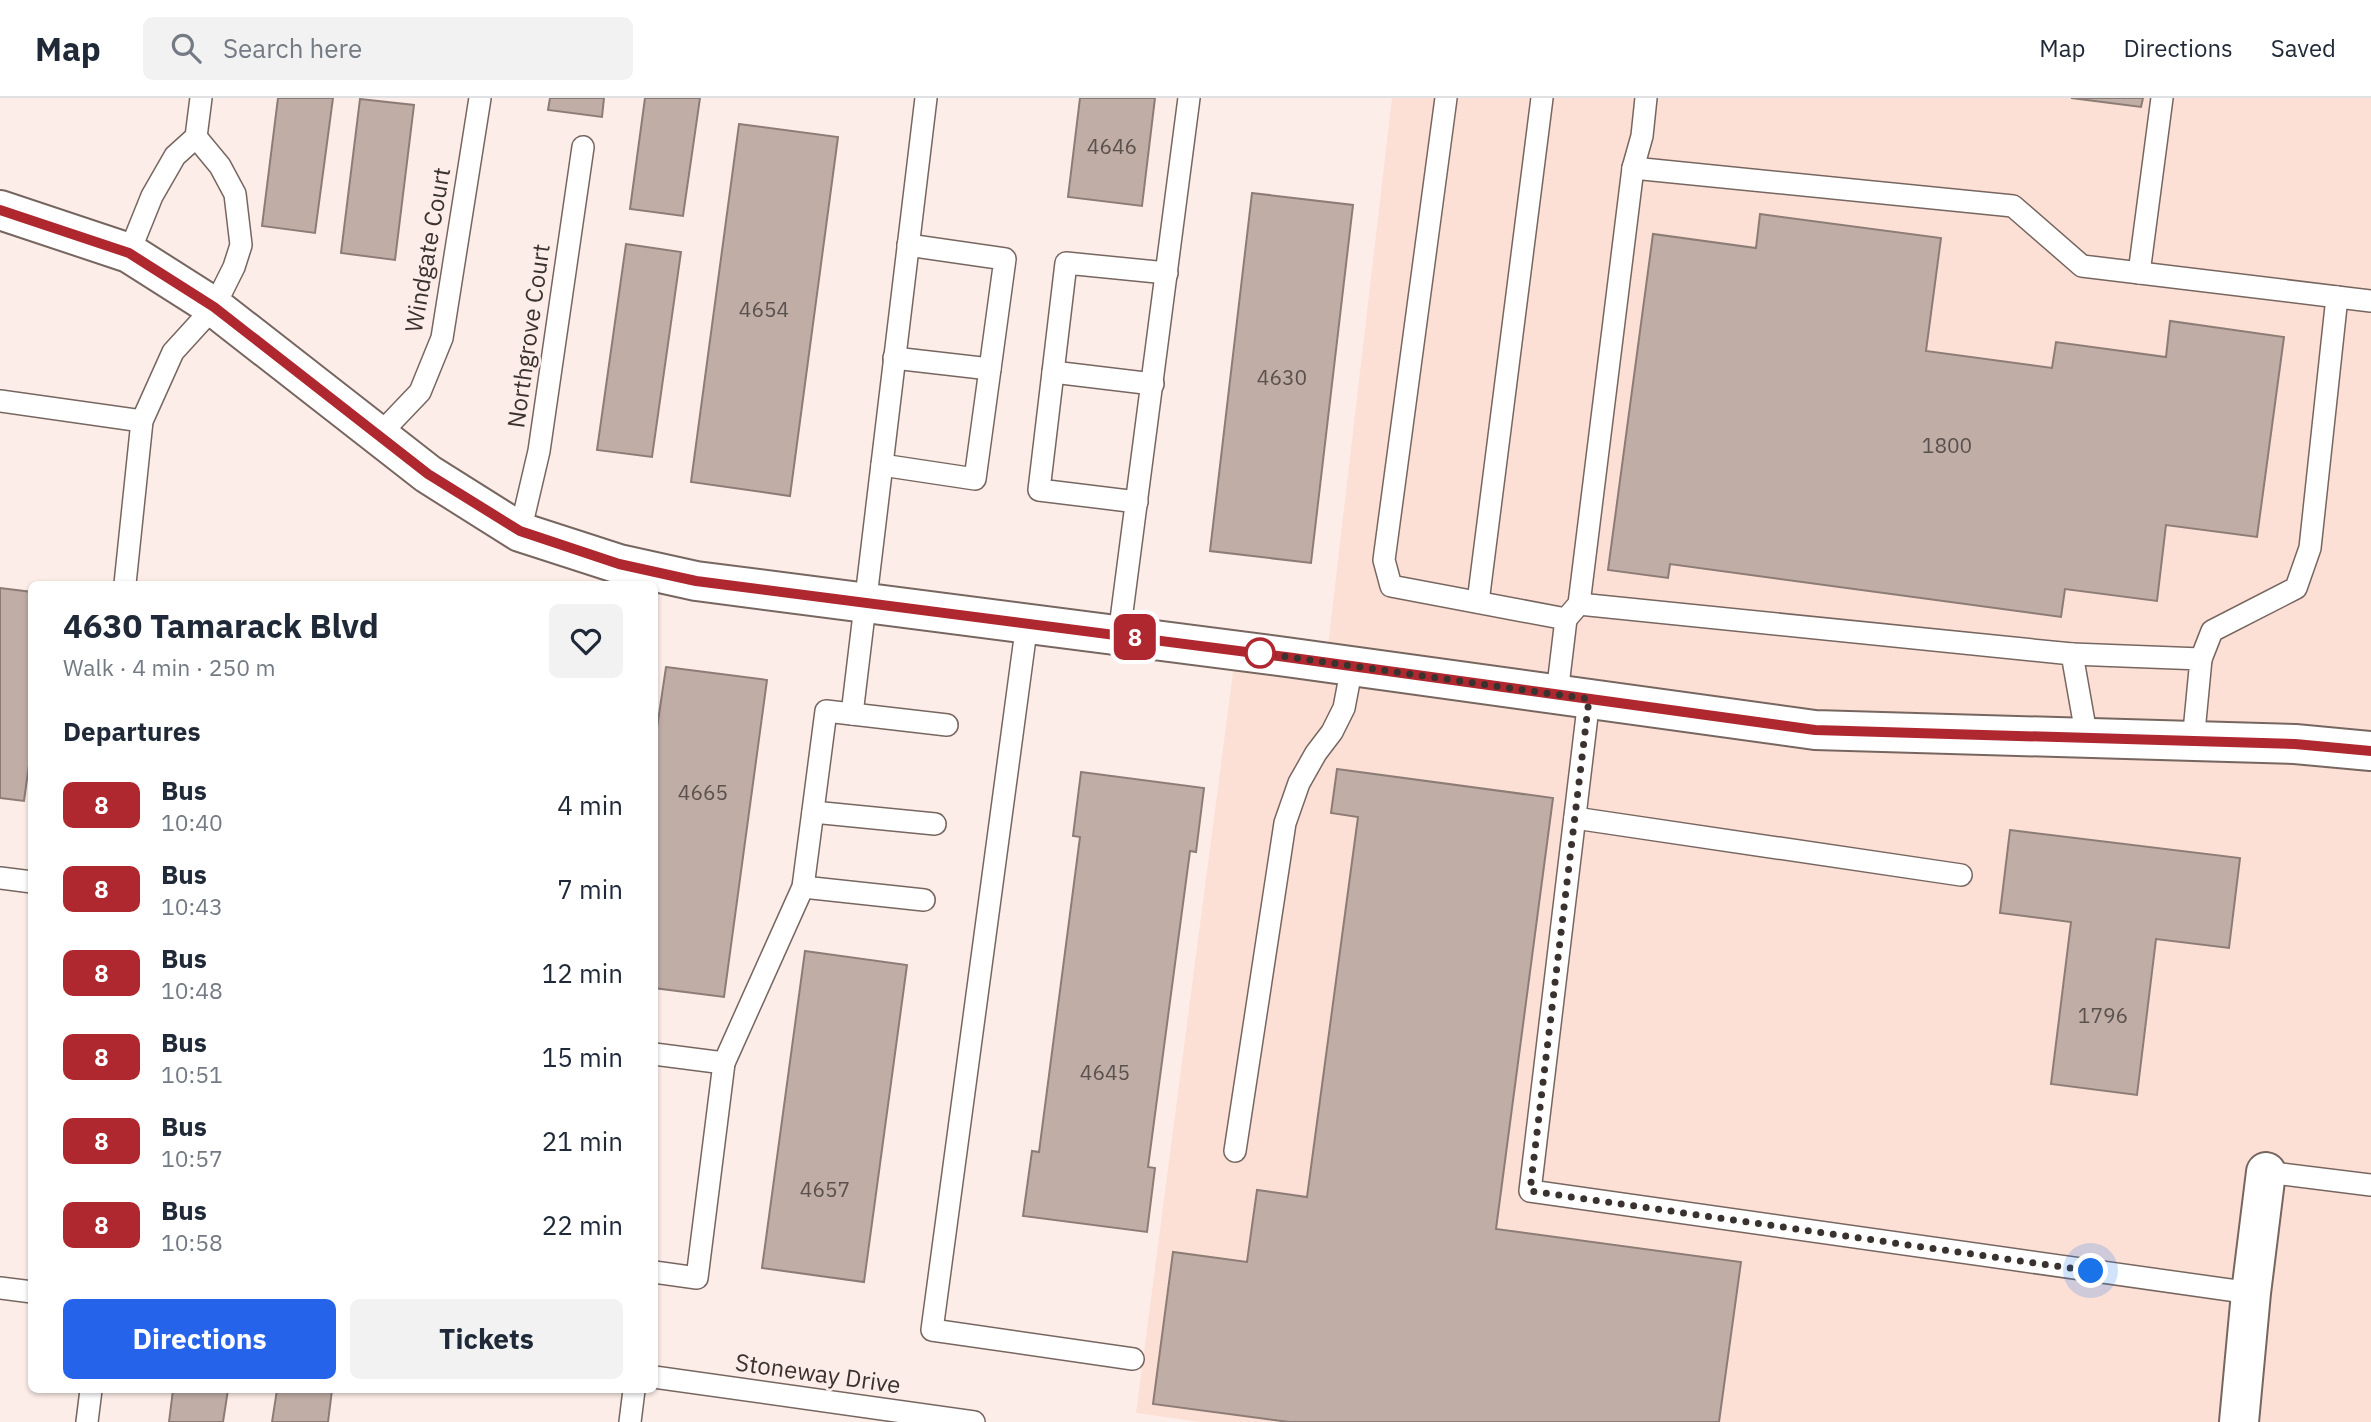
<!DOCTYPE html>
<html lang="en">
<head>
<meta charset="utf-8">
<style>
  :root { --surface:#fff; --page:#f2f2f3; --text:#1f2937; --muted:#747a83; --line:#e0e1e3; --accent:#2563eb }
  body { margin:0; font-family:"IBM Plex Sans",sans-serif; background:var(--page); color:var(--text); height:100vh; display:flex; flex-direction:column; font-size:26px; white-space:nowrap }
  * { box-sizing:border-box; margin:0 }
  p { font-size:23px; color:var(--muted) }
  .icon { flex:none; width:38px; height:38px; fill:none; stroke:currentColor; stroke-width:2; stroke-linecap:round; stroke-linejoin:round }
  .map { position:relative; flex:1; overflow:hidden }
  .drawer { position:absolute; left:28px; top:483px; width:630px; height:812px; display:flex; flex-direction:column; background:var(--surface); border-radius:10px; box-shadow:0 2px 5px #0004 }
  .drawer>* { flex:none }
  .badge { padding:0 14px; border-radius:10px; font-size:24px; line-height:46px }
  .you { position:absolute; width:35px; height:35px; margin:-18px; border:5px solid #fff; border-radius:50%; background:#1a73e8; box-shadow:0 0 0 10px #1a73e833 }
  .map>.badge { position:absolute; translate:-50% -50%; box-shadow:0 0 0 4px #fff }
  h2 { padding:0 35px; font-size:26px; line-height:63px }
  .round { display:grid; place-items:center; flex:none; width:74px; height:74px; border-radius:10px; background:var(--page) }
  .head { display:flex; align-items:center; justify-content:space-between; height:119px; padding:0 35px }
  h1 { font-size:33px; font-weight:700; line-height:52px }
  .button { display:flex; gap:14px; margin-top:auto; padding:14px 35px }
  .button a { flex:1; height:80px; border-radius:10px; background:var(--accent); color:#fff; font-size:28px; font-weight:700; line-height:80px; text-align:center }
  .button a+a { background:var(--page); color:var(--text) }
  ul { padding:0; list-style:none }
  li { display:flex; align-items:center; gap:21px; height:84px; padding:0 35px }
  li div { flex:1 }
  li b { display:block; font-size:26px }
  li em { font-style:normal }
  li .badge { min-width:77px; font-weight:700; text-align:center }
  header { display:flex; align-items:center; gap:42px; box-sizing:border-box; height:98px; padding:0 35px; background:var(--surface); border-bottom:2px solid var(--line) }
  header strong { font-size:33px }
  nav { display:flex; gap:38px; margin-inline-start:auto; font-size:24px }
  .search { width:490px; height:63px; background:var(--page); display:flex; align-items:center; gap:18px; box-sizing:border-box; padding:0 24px; border-radius:10px; color:var(--muted); font-size:26px }
  .map>svg:first-child { display:block }
  .built { fill:#fce0d6 }
  .building { fill:#bfada6; stroke:#8d7c76; stroke-width:2 }
  .lines { fill:none; stroke-linecap:round; stroke-linejoin:round }
  .service-casing { stroke:#776660; stroke-width:24 }
  .minor-casing { stroke:#776660; stroke-width:42 }
  .tertiary-casing { stroke:#776660; stroke-width:42 }
  .service { stroke:#fff; stroke-width:21 }
  .minor { stroke:#fff; stroke-width:38 }
  .tertiary { stroke:#fff; stroke-width:38 }
  .line-casing { stroke:#fff; stroke-width:16 }
  .line { stroke:#af272f; stroke-width:10 }
  .walk { stroke:#39322f; stroke-width:7; stroke-dasharray:0 12.6 }
  .stop-dot { fill:#fff; stroke:#af272f; stroke-width:3.5 }
  .labels { text-anchor:middle; stroke-width:5; stroke-linejoin:round; paint-order:stroke }
  .number-label { font-size:21px; fill:#5a514d }
  .street-label { font-size:24px; fill:#39322f; stroke:#fdede8 }
</style>
</head>
<body>
<header>
<strong>Map</strong>
<div class="search"><svg class="icon" aria-label="search" viewBox="0 0 24 24"><circle cx="10" cy="10" r="6"/><path d="M15 15l6 6"/></svg>Search here</div>
<nav><a>Map</a><a>Directions</a><a>Saved</a></nav>
</header>
<div class="map">
<svg width="2371" height="1324" viewBox="0 0 2371 1324">
  <rect width="100%" height="100%" fill="#fdede8"/>
  <polygon class="built" points="1392,0 2371,0 2371,1324 1200,1324 1136,1315 1237,544 1327,556"/>
  <g class="building">
    <polygon points="278,0 333,0 315,135 262,128"/>
    <polygon points="550,0 604,0 602,19 548,12"/>
    <polygon points="645,0 700,0 683,118 630,111"/>
    <polygon points="1080,0 1155,0 1142,108 1068,99"/>
    <polygon points="2071,0 2143,0 2141,9"/>
    <polygon points="360,1 414,7 395,162 341,155"/>
    <polygon points="739,26 838,39 790,398 691,384"/>
    <polygon points="1252,95 1353,107 1311,465 1210,453"/>
    <polygon points="1760,116 1941,140 1926,253 2052,270 2056,244 2166,259 2170,223 2284,239 2257,439 2166,427 2157,503 2065,491 2061,519 1670,466 1668,480 1608,472 1653,136 1756,150"/>
    <polygon points="626,146 681,154 652,359 597,352"/>
    <polygon points="0,490 32,494 32,645 24,703 0,700"/>
    <polygon points="666,569 767,582 724,899 654,890 654,650"/>
    <polygon points="1337,671 1553,700 1496,1131 1741,1164 1719,1324 1289,1324 1153,1306 1173,1154 1247,1164 1257,1092 1307,1099 1358,719 1331,715"/>
    <polygon points="1081,674 1204,690 1196,754 1190,753 1148,1069 1155,1070 1147,1134 1023,1118 1032,1053 1039,1054 1080,739 1073,738"/>
    <polygon points="2010,732 2240,760 2229,850 2156,841 2137,997 2051,986 2071,824 2000,815"/>
    <polygon points="805,853 907,867 864,1184 762,1170"/>
    <polygon points="173,1292 228,1292 223,1324 169,1324"/>
    <polygon points="277,1292 332,1292 328,1324 272,1324"/>
  </g>
  <g class="lines">
    <defs>
      <g id="service">
        <polyline points="1446,0 1384,462 1391,488 1566,521 1579,506 1633,70 1642,38 1646,0"/>
        <polyline points="1633,70 2013,108 2082,168 2371,203"/>
        <polyline points="129,155 152,98 175,58 196,39 201,0"/>
        <polyline points="2139,175 2162,0"/>
        <polyline points="894,260 990,271"/>
        <polyline points="1053,274 1153,286"/>
        <polyline points="0,303 142,323"/>
        <polyline points="379,337 420,294 442,240 480,0"/>
        <polyline points="882,367 975,381 1005,161 908,147"/>
        <polyline points="1137,404 1039,392 1066,165 1167,175"/>
        <polyline points="520,434 539,353 583,49"/>
        <polyline points="125,486 142,323 173,254 214,209 234,169 241,147 235,96 220,68 196,39"/>
        <polyline points="1478,504 1542,0"/>
        <polyline points="1579,506 2072,556 2087,641"/>
        <polyline points="1027,525 932,1232 1133,1261"/>
        <polyline points="1119,537 1189,0"/>
        <polyline points="2072,556 2201,561 2193,644"/>
        <polyline points="2201,561 2212,533 2296,490 2310,450 2337,199"/>
        <polyline points="1557,596 1566,521"/>
        <polyline points="1589,601 1530,1093 2251,1195"/>
        <polyline points="852,616 947,627"/>
        <polyline points="813,714 935,726"/>
        <polyline points="1575,720 1961,777"/>
        <polyline points="0,780 32,784"/>
        <polyline points="803,789 924,802"/>
        <polyline points="654,956 724,965"/>
        <polyline points="1235,1053 1285,725 1299,685 1316,655 1332,634 1344,610 1352,568"/>
        <polyline points="2266,1074 2371,1087"/>
        <polyline points="654,1174 697,1180 724,965 803,789 826,613 852,616 926,0"/>
        <polyline points="0,1190 32,1194"/>
        <polyline points="654,1279 974,1324"/>
        <polyline points="87,1324 91,1292"/>
        <polyline points="630,1324 634,1292"/>
      </g>
      <polyline id="minor" points="2239,1324 2251,1195 2266,1074"/>
      <polyline id="tertiary" points="0,112 129,155 214,209 428,376 520,434 619,466 696,483 1286,559 1815,632 2295,646 2371,653"/>
    </defs>
    <use href="#service" class="service-casing"/>
    <use href="#minor" class="minor-casing"/>
    <use href="#tertiary" class="tertiary-casing"/>
    <use href="#service" class="service"/>
    <use href="#minor" class="minor"/>
    <use href="#tertiary" class="tertiary"/>
  </g>
  <g class="lines">
    <defs>
      <polyline id="line" points="0,112 129,155 214,209 428,376 520,433 619,466 696,483 1286,559 1815,632 2295,646 2371,653"/>
    </defs>
    <use href="#line" class="line-casing"/>
    <use href="#line" class="line"/>
    <polyline class="walk" points="1260,555 1589,601 1530,1093 2091,1173"/>
  </g>
  <circle class="stop-dot" cx="1260" cy="555" r="14"/>
  <g class="labels">
    <g class="number-label">
      <text x="1112" y="56">4646</text>
      <text x="764" y="219">4654</text>
      <text x="1282" y="287">4630</text>
      <text x="1947" y="355">1800</text>
      <text x="703" y="702">4665</text>
      <text x="2103" y="925">1796</text>
      <text x="1105" y="982">4645</text>
      <text x="825" y="1099">4657</text>
    </g>
    <g class="street-label">
      <text transform="translate(428 152) rotate(-80)" y="8">Windgate Court</text>
      <text transform="translate(529 238) rotate(-82)" y="8">Northgrove Court</text>
      <text transform="translate(818 1276) rotate(8)" y="8">Stoneway Drive</text>
    </g>
  </g>
</svg>
<div class="you" style="left:2091px;top:1173px"></div>
<b class="badge" style="left:1135px;top:539px;background:#af272f;color:#fff">8</b>
<section class="drawer">
<div class="head"><div><h1>4630 Tamarack Blvd</h1><p>Walk · 4 min · 250 m</p></div><a class="round"><svg class="icon" aria-label="heart" viewBox="0 0 24 24"><path d="M12 20l-8-8c-3-5 5-10 8-4 3-6 11-1 8 4z"/></svg></a></div>
<h2>Departures</h2>
<ul>
<li><span class="badge" style="background:#af272f;color:#fff">8</span><div><b>Bus</b><p>10:40</p></div><em>4 min</em></li>
<li><span class="badge" style="background:#af272f;color:#fff">8</span><div><b>Bus</b><p>10:43</p></div><em>7 min</em></li>
<li><span class="badge" style="background:#af272f;color:#fff">8</span><div><b>Bus</b><p>10:48</p></div><em>12 min</em></li>
<li><span class="badge" style="background:#af272f;color:#fff">8</span><div><b>Bus</b><p>10:51</p></div><em>15 min</em></li>
<li><span class="badge" style="background:#af272f;color:#fff">8</span><div><b>Bus</b><p>10:57</p></div><em>21 min</em></li>
<li><span class="badge" style="background:#af272f;color:#fff">8</span><div><b>Bus</b><p>10:58</p></div><em>22 min</em></li>
</ul>
<div class="button"><a>Directions</a><a>Tickets</a></div>
</section>
</div>
</body>
</html>
